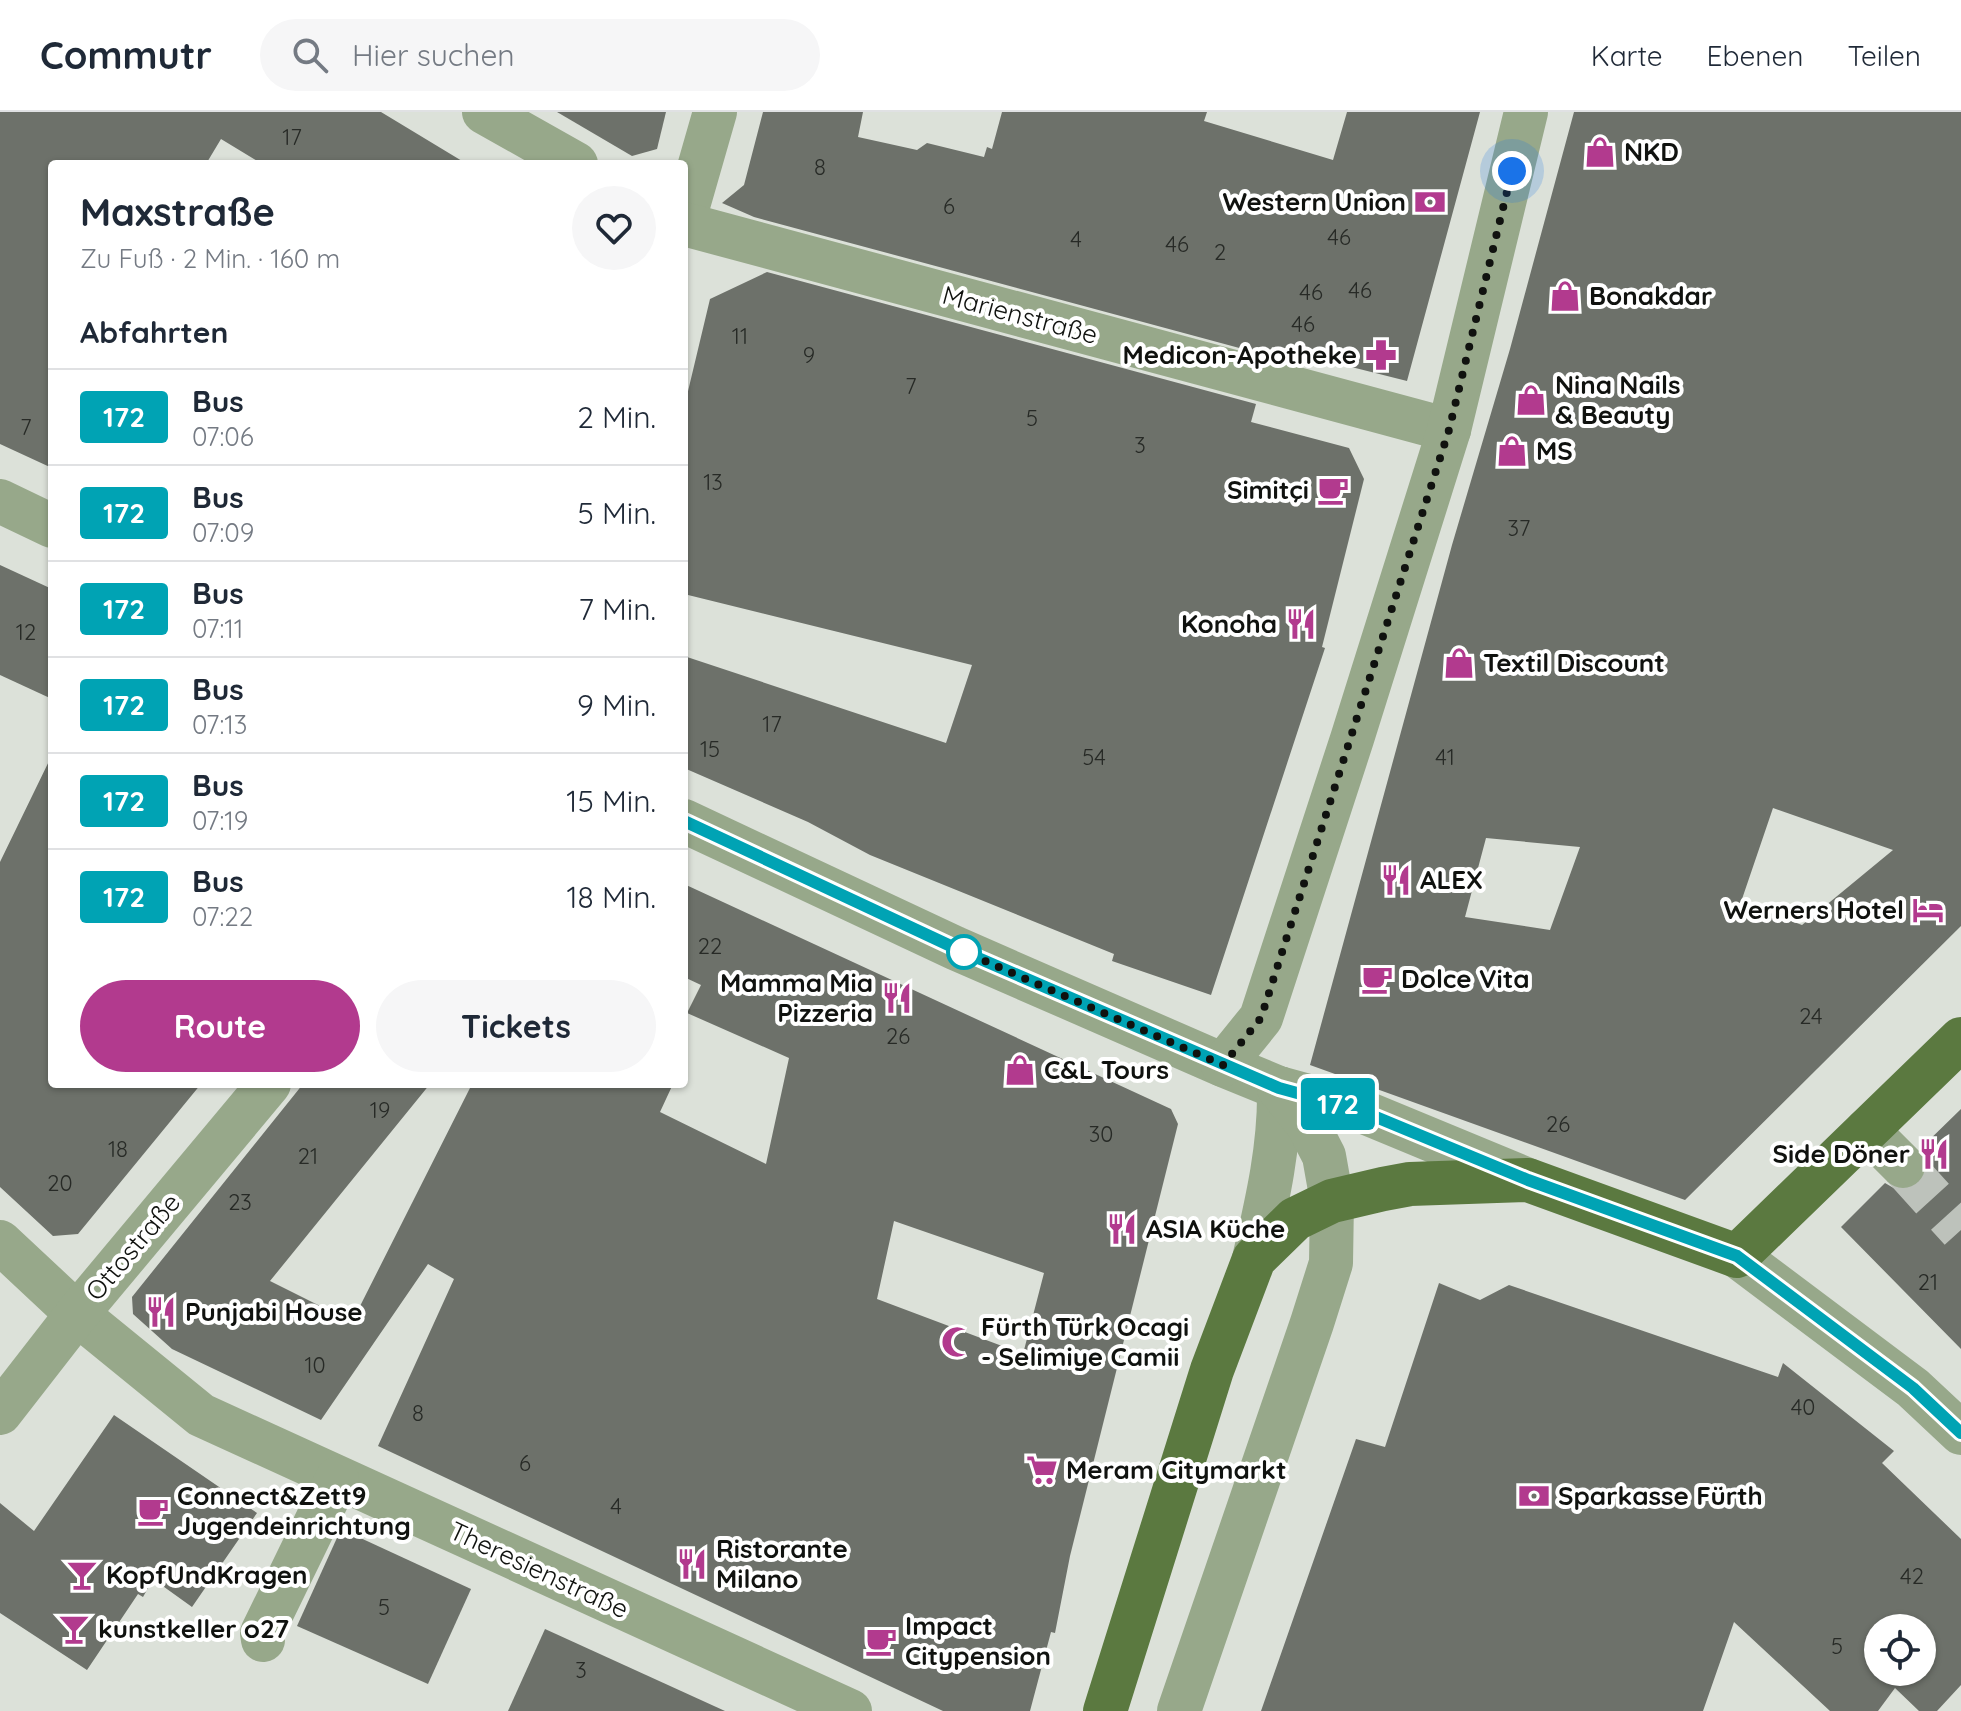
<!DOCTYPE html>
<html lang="de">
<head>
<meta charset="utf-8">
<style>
  :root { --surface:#fff; --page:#f6f6f7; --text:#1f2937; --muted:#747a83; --line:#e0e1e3; --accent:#b23a8e }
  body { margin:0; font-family:Quicksand,sans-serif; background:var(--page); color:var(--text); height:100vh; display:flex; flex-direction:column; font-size:30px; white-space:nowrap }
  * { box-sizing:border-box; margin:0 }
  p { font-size:26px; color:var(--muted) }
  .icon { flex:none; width:44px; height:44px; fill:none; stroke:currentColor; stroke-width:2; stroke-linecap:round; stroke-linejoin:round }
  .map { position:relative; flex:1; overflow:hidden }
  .sheet { position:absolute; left:48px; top:48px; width:640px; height:928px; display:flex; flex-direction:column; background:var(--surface); border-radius:8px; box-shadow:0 2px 6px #0004 }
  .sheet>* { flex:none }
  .badge { padding:0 16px; border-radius:6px; font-size:28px; line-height:52px }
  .controls { position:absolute; left:1864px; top:1502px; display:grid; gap:16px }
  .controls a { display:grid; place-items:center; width:72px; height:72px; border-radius:50%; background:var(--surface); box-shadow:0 2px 6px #0004; font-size:40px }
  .you { position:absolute; width:40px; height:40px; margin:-20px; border:6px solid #fff; border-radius:50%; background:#1a73e8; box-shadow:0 0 0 12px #1a73e833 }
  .map>.badge { position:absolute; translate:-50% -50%; box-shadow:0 0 0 4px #fff }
  h2 { padding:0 32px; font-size:30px; line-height:72px }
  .round { display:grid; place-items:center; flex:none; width:84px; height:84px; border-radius:42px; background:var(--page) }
  .head { display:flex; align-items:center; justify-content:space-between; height:136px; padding:0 32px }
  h1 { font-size:38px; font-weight:700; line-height:60px }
  .button { display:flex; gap:16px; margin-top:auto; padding:16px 32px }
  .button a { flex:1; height:92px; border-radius:48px; background:var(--accent); color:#fff; font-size:32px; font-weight:700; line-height:92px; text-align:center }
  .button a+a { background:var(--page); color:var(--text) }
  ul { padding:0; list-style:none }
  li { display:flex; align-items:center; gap:24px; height:96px; padding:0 32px; border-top:2px solid var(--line) }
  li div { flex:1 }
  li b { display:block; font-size:30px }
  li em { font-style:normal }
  li .badge { min-width:88px; font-weight:700; text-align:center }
  header { display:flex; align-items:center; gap:48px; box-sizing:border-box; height:112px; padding:0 40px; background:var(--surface); border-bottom:2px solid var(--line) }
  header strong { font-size:38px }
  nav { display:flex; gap:44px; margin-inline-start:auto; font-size:28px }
  .search { width:560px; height:72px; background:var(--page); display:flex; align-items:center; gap:20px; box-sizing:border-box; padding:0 28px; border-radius:44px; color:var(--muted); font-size:30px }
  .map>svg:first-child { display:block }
  .building { fill:#6d716a; fill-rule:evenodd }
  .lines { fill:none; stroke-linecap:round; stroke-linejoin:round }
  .minor-tunnel { stroke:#bdc2bb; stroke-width:44; stroke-dasharray:44 22; stroke-linecap:butt }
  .minor { stroke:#97a88a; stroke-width:44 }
  .major { stroke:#5b7940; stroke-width:44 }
  .line-casing { stroke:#fff; stroke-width:18 }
  .line { stroke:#00a3b4; stroke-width:12 }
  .walk { stroke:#10120f; stroke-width:8; stroke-dasharray:0 14.4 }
  .stop-dot { fill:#fff; stroke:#00a3b4; stroke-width:4 }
  .labels { text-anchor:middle; stroke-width:8; stroke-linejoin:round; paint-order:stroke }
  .number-label { font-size:22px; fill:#272a26 }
  .poi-label { font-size:26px; font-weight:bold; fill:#10120f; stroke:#fff; text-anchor:start }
  .street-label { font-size:26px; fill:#10120f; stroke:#fff }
</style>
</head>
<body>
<header>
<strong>Commutr</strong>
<div class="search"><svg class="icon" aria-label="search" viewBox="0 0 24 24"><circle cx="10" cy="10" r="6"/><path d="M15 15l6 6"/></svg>Hier suchen</div>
<nav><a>Karte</a><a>Ebenen</a><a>Teilen</a></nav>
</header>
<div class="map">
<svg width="1961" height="1599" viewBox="0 0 1961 1599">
  <rect width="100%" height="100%" fill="#dce1d9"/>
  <g class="building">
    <polygon points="0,0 381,0 467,52 262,52 221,27 206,52 52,52 52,356 0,332"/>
    <polygon points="557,0 666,0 657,37 632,44"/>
    <polygon points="763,0 863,0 858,25 917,38 927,31 984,45 987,35 992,37 1002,0 1207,0 1204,9 1333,48 1347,0 1480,0 1407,269 1272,235 1269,244 754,105 722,91 744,73"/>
    <path d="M 1574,0 L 1961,0 L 1961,814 L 1685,1088 L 1310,953 L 1452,433 L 1510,237 ZM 1773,696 L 1893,738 L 1802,813 L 1741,790 ZM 1486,726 L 1580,735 L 1550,818 L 1465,805 Z"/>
    <polygon points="767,160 1256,292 1251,310 1349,336 1364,367 1322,535 1325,536 1211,883 1112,849 1114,842 870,743 808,710 684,656 684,544 946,631 972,553 684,482 684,296 710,187"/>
    <polygon points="0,453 52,477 52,587 0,563"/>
    <polygon points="52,643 52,972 201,972 78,1122 53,1124 0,1075 0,750"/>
    <path d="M 684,772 L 1171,997 L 1178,1012 L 1070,1444 L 1055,1521 L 1051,1520 L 1030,1599 L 943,1599 L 378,1334 L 454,1167 L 428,1152 L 321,1308 L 172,1237 L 133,1202 L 132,1185 L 303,972 L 430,972 L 270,1169 L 352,1210 L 472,972 L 673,972 L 660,1000 L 766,1052 L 789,946 L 687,901 L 701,873 L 684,865 ZM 894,1109 L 1044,1161 L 1023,1242 L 877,1187 Z"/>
    <polygon points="1961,997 1961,1237 1841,1115 1885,1071 1897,1078 1909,1078 1920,1072 1927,1060 1927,1048 1921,1036"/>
    <path d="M 1439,1171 L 1480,1188 L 1509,1173 L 1778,1265 L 1783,1251 L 1894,1339 L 1882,1351 L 1961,1427 L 1961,1573 L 1937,1599 L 1919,1599 L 1895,1576 L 1878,1599 L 1830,1599 L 1734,1510 L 1703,1599 L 1261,1599 L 1356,1327 L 1385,1335 ZM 1878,1516 L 1922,1516 L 1922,1560 L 1878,1560 Z"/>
    <polygon points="114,1303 257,1401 192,1495 153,1467 143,1485 138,1482 87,1558 0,1501 0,1391 34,1419"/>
    <polygon points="341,1417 471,1477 428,1572 297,1514"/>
    <polygon points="545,1517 725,1599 508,1599"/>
  </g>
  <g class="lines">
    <polyline class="minor-tunnel" points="1903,1054 1961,1118"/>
    <g class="minor">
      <polyline points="484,0 576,52"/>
      <polyline points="684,108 715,0"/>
      <polyline points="684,112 1449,318"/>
      <polyline points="0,389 52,414"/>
      <polyline points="684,709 955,836 1223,953 1279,976 1359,998 1528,1068"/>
      <polyline points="1223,953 1261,906 1352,627 1449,318 1526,0"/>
      <polyline points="1867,1018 1903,1054"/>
      <polyline points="0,1130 77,1202 201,1303 850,1599"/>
      <polyline points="1737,1144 1913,1276 1961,1321"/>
      <path d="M 1254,1147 C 1267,1090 1280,1035 1279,976"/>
      <polyline points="0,1301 77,1202 269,972"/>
      <polyline points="263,1528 262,1521 337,1367"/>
      <polyline points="1179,1599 1312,1211 1331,1151 1332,1089 1324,1044 1308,1013 1279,976"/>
    </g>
    <polyline class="major" points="1105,1599 1212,1258 1254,1147 1295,1107 1332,1089 1383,1077 1410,1072 1528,1068 1737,1144 1961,927"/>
  </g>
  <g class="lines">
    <defs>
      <polyline id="line" points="684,709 955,836 1279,976 1359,998 1528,1068 1737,1144 1913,1276 1961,1321"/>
    </defs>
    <use href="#line" class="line-casing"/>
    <use href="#line" class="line"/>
    <polyline class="walk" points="964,840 955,836 1223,953 1261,906 1449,318 1512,59"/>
  </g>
  <defs>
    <symbol id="shop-bare" viewBox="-9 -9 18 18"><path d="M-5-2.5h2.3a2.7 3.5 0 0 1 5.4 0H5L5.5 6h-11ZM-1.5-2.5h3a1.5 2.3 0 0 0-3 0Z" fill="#b23a8e" stroke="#fff" stroke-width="2.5" paint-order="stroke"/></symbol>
    <symbol id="bank-bare" viewBox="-9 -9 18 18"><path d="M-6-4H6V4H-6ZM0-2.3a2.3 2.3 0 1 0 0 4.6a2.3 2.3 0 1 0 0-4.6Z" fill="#b23a8e" stroke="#fff" stroke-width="2.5" paint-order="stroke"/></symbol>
    <symbol id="pharmacy-bare" viewBox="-9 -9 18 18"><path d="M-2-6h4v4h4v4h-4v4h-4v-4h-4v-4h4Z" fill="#b23a8e" stroke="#fff" stroke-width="2.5" paint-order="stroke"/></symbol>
    <symbol id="cafe-bare" viewBox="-9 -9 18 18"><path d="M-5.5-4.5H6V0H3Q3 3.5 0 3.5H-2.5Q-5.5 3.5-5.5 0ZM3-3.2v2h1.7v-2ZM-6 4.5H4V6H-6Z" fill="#b23a8e" stroke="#fff" stroke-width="2.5" paint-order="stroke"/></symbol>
    <symbol id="restaurant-bare" viewBox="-9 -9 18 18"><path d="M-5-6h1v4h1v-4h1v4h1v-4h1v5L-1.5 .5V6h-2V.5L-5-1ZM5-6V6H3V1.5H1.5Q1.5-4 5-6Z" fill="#b23a8e" stroke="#fff" stroke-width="2.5" paint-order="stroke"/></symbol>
    <symbol id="hotel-bare" viewBox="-9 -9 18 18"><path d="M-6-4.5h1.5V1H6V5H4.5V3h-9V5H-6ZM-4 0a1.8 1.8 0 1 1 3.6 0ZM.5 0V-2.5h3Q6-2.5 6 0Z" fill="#b23a8e" stroke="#fff" stroke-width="2.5" paint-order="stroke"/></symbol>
    <symbol id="mosque-bare" viewBox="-9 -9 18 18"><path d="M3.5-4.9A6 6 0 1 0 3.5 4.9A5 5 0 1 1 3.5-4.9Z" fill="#b23a8e" stroke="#fff" stroke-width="2.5" paint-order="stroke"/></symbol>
    <symbol id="supermarket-bare" viewBox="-9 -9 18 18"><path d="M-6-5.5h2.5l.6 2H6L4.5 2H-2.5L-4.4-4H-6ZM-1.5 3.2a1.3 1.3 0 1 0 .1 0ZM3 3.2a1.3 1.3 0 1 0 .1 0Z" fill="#b23a8e" stroke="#fff" stroke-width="2.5" paint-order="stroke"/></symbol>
    <symbol id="bar-bare" viewBox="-9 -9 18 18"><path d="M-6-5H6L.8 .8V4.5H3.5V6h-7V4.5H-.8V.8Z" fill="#b23a8e" stroke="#fff" stroke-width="2.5" paint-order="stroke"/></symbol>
  </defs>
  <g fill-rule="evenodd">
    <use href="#shop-bare" x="1578" y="18" width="44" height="44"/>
    <use href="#bank-bare" x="1408" y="68" width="44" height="44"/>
    <use href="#shop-bare" x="1543" y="162" width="44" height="44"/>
    <use href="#pharmacy-bare" x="1359" y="221" width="44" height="44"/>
    <use href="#shop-bare" x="1509" y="266" width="44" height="44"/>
    <use href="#shop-bare" x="1490" y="317" width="44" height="44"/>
    <use href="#cafe-bare" x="1311" y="356" width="44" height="44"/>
    <use href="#restaurant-bare" x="1279" y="490" width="44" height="44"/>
    <use href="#shop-bare" x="1437" y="529" width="44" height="44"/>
    <use href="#restaurant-bare" x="1374" y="746" width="44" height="44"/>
    <use href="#hotel-bare" x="1906" y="776" width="44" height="44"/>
    <use href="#cafe-bare" x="1355" y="845" width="44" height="44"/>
    <use href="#restaurant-bare" x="875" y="864" width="44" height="44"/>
    <use href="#shop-bare" x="998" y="936" width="44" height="44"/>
    <use href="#restaurant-bare" x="1912" y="1020" width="44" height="44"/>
    <use href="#restaurant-bare" x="1100" y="1095" width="44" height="44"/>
    <use href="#restaurant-bare" x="139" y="1178" width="44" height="44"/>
    <use href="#mosque-bare" x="935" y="1208" width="44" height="44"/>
    <use href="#supermarket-bare" x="1020" y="1336" width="44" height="44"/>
    <use href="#bank-bare" x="1512" y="1362" width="44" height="44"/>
    <use href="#cafe-bare" x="131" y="1377" width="44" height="44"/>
    <use href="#restaurant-bare" x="670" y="1430" width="44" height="44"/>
    <use href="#bar-bare" x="60" y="1441" width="44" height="44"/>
    <use href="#bar-bare" x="52" y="1495" width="44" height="44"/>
    <use href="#cafe-bare" x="859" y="1507" width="44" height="44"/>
  </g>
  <circle class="stop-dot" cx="964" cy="840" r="16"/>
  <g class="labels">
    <g class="number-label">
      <text x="292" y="33">17</text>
      <text x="820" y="63">8</text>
      <text x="949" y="102">6</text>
      <text x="1339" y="133">46</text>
      <text x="1076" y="135">4</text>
      <text x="1177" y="140">46</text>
      <text x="1220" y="148">2</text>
      <text x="1360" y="186">46</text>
      <text x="1311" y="188">46</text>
      <text x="1303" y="220">46</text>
      <text x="740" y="232">11</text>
      <text x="809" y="251">9</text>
      <text x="911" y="282">7</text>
      <text x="1032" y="314">5</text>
      <text x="26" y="323">7</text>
      <text x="1140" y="341">3</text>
      <text x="713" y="378">13</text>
      <text x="1519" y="424">37</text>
      <text x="26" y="528">12</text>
      <text x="772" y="620">17</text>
      <text x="710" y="645">15</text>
      <text x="1094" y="653">54</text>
      <text x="1445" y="653">41</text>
      <text x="710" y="842">22</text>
      <text x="1811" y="912">24</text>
      <text x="898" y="932">26</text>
      <text x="380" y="1006">19</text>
      <text x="1558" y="1020">26</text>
      <text x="1101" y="1030">30</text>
      <text x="118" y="1045">18</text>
      <text x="308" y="1052">21</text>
      <text x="60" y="1079">20</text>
      <text x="240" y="1098">23</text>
      <text x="1928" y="1178">21</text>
      <text x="315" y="1261">10</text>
      <text x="1803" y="1303">40</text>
      <text x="418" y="1309">8</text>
      <text x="525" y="1359">6</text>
      <text x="616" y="1402">4</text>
      <text x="1912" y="1472">42</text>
      <text x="384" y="1503">5</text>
      <text x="1837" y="1542">5</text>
      <text x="581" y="1566">3</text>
    </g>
    <g class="poi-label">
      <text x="1624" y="49">NKD</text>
      <text x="1406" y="99" text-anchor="end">Western Union</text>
      <text x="1589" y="193">Bonakdar</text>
      <text x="1357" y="252" text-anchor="end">Medicon-Apotheke</text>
      <text x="1555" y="282">Nina Nails<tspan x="1555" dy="30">&amp; Beauty</tspan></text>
      <text x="1536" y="348">MS</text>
      <text x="1309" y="387" text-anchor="end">Simitçi</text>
      <text x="1277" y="521" text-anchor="end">Konoha</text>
      <text x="1483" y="560">Textil Discount</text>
      <text x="1420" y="777">ALEX</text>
      <text x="1904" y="807" text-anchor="end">Werners Hotel</text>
      <text x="1401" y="876">Dolce Vita</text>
      <text x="873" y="880" text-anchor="end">Mamma Mia<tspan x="873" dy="30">Pizzeria</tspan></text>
      <text x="1044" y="967">C&amp;L Tours</text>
      <text x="1910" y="1051" text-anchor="end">Side Döner</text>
      <text x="1146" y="1126">ASIA Küche</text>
      <text x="185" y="1209">Punjabi House</text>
      <text x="981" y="1224">Fürth Türk Ocagi<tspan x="981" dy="30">- Selimiye Camii</tspan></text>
      <text x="1066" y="1367">Meram Citymarkt</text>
      <text x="177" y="1393">Connect&amp;Zett9<tspan x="177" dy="30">Jugendeinrichtung</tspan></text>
      <text x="1558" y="1393">Sparkasse Fürth</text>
      <text x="716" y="1446">Ristorante<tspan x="716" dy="30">Milano</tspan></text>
      <text x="106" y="1472">KopfUndKragen</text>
      <text x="905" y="1523">Impact<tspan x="905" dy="30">Citypension</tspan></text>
      <text x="98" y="1526">kunstkeller o27</text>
    </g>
    <g class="street-label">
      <text transform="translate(1020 203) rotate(15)" y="9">Marienstraße</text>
      <text transform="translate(133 1135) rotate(-50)" y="9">Ottostraße</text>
      <text transform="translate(539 1458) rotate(25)" y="9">Theresienstraße</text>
    </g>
  </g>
</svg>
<div class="controls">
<a><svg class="icon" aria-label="locate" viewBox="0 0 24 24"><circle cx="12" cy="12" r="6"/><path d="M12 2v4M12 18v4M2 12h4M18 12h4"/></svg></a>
</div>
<div class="you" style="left:1512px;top:59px"></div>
<b class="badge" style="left:1338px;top:992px;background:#00a3b4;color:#fff">172</b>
<section class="sheet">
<div class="head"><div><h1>Maxstraße</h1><p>Zu Fuß · 2 Min. · 160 m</p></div><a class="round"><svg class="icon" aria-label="heart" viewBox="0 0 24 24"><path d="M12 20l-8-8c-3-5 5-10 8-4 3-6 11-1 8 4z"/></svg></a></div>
<h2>Abfahrten</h2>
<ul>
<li><span class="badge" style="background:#00a3b4;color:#fff">172</span><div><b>Bus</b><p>07:06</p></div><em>2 Min.</em></li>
<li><span class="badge" style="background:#00a3b4;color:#fff">172</span><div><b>Bus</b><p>07:09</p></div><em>5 Min.</em></li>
<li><span class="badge" style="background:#00a3b4;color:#fff">172</span><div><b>Bus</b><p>07:11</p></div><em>7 Min.</em></li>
<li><span class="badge" style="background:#00a3b4;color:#fff">172</span><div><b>Bus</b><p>07:13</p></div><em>9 Min.</em></li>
<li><span class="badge" style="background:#00a3b4;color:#fff">172</span><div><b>Bus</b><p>07:19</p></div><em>15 Min.</em></li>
<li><span class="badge" style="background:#00a3b4;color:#fff">172</span><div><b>Bus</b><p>07:22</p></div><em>18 Min.</em></li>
</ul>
<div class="button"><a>Route</a><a>Tickets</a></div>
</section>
</div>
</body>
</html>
